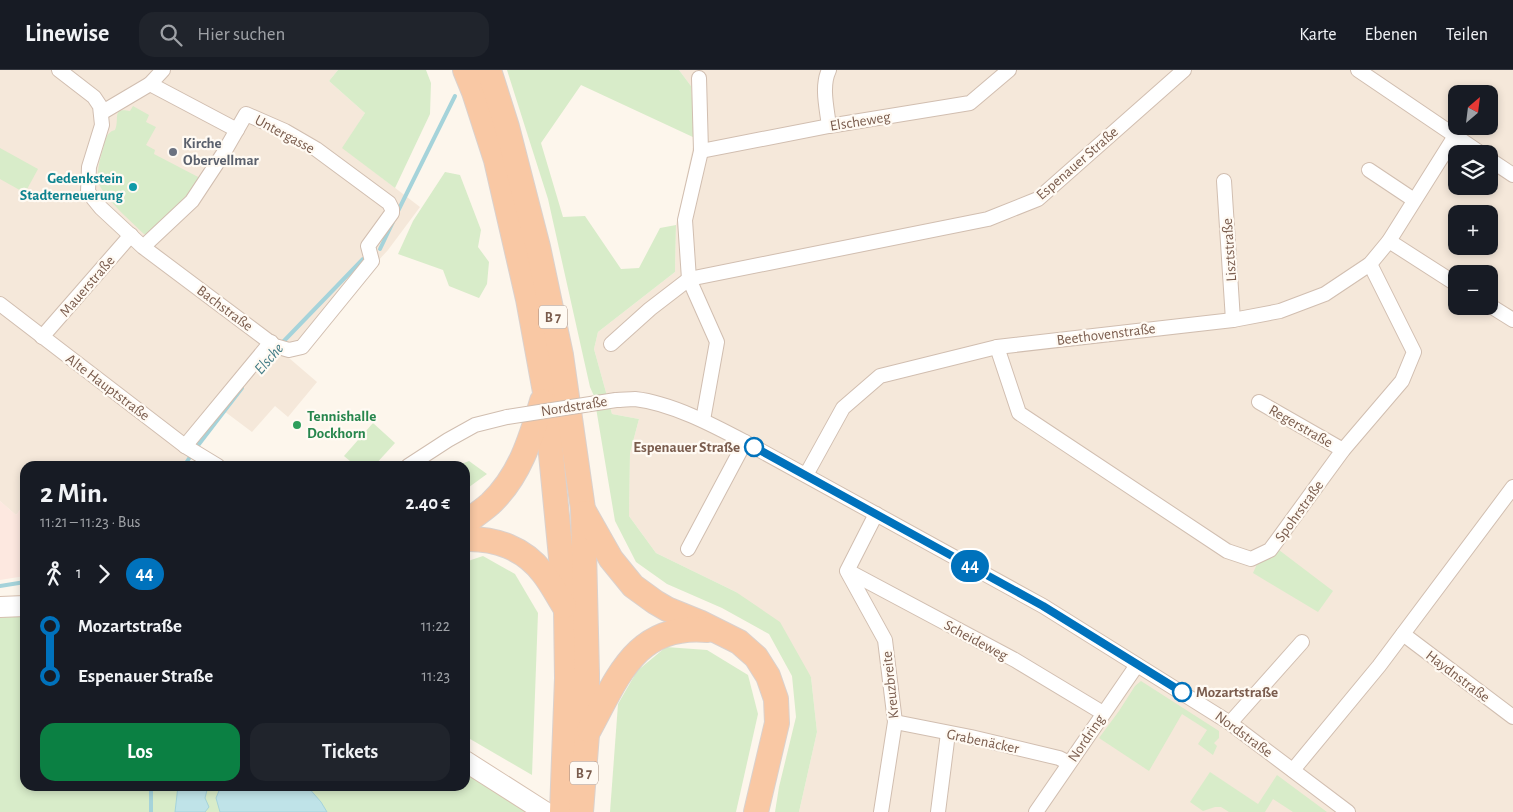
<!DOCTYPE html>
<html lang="de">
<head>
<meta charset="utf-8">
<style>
  :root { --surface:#171b24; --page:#20242c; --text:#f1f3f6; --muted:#9ea1a6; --line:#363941; --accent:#0b8043 }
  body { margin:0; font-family:"Alegreya Sans",sans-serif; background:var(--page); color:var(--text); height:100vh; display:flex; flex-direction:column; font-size:19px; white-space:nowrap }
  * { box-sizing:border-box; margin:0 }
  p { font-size:16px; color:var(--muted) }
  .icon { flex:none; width:28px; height:28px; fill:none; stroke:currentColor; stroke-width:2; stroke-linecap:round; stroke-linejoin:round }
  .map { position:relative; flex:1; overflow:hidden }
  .sheet { position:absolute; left:20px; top:391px; width:450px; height:330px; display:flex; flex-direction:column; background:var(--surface); border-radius:15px; box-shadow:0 2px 8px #0003 }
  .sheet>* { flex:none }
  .badge { padding:0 10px; border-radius:16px; font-size:18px; line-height:32px }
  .needle { width:32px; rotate:28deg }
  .fabs { position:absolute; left:1448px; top:15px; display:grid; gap:10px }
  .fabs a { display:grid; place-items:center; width:50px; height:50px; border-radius:10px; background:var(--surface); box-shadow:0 2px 8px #0003; font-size:25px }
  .map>.badge { position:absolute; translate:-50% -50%; box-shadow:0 0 0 2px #fff }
  .legs { display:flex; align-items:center; gap:8px; height:55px; padding:0 20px; font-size:16px }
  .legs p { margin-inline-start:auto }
  .head { display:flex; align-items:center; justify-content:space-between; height:85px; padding:0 20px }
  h1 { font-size:28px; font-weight:700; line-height:38px }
  .action { display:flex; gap:10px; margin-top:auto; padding:10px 20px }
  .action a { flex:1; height:58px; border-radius:15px; background:var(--accent); color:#fff; font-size:20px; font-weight:700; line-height:58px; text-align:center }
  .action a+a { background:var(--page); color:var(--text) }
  ul { padding:0 20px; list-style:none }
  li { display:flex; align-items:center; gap:18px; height:50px; font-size:19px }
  li i { display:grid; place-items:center; width:8px; height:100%; margin:0 6px; background:currentColor }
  li i::after { content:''; width:12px; height:12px; margin:-6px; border:4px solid; border-radius:50%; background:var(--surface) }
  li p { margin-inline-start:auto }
  li:first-child i { background:linear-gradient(#0000 50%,currentColor 0) }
  li:last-child i { background:linear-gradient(currentColor 50%,#0000 0) }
  header { display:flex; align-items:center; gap:30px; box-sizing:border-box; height:70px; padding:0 25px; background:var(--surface); border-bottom:1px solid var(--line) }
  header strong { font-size:24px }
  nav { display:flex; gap:28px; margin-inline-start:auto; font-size:18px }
  .search { width:350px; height:45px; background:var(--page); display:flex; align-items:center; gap:12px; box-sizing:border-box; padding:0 18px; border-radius:15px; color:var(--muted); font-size:19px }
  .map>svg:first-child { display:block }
  .residential { fill:#f5e8da; fill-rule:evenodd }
  .commercial { fill:#fde8e0 }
  .green { fill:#d8ecc9 }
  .water { fill:#bfe3e8; stroke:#a5d3da }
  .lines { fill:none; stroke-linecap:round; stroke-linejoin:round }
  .stream { stroke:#a5d3da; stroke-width:4 }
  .minor-casing { stroke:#d1beb0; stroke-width:16 }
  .secondary-casing { stroke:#d6c0b0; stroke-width:22 }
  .trunk-casing { stroke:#dad1cd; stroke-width:26 }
  .minor { stroke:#fff; stroke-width:14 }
  .secondary { stroke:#fff; stroke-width:20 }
  .trunk { stroke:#f9c8a4; stroke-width:24 }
  .minor-bridge-casing { stroke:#d1beb0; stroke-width:16; stroke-linecap:butt }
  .minor-bridge { stroke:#fff; stroke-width:14 }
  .line-1-casing { stroke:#fff; stroke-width:11 }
  .line-1 { stroke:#0072bc; stroke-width:8 }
  .worship-dot { fill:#6b7280; stroke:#fffaf3; stroke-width:2 }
  .culture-dot { fill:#0f9aa8; stroke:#fffaf3; stroke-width:2 }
  .leisure-dot { fill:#2e9e5b; stroke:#fffaf3; stroke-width:2 }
  .stop-1-dot { fill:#fff; stroke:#0072bc; stroke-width:2.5 }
  .labels { text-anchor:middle; stroke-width:4.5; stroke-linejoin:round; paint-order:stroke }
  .shield { fill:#fffaf3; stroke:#a28b7f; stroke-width:1 }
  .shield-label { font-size:14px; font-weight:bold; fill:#7a5c4d }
  .street-label { font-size:15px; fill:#7a5c4d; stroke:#fffaf3 }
  .worship-label { font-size:15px; font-weight:bold; fill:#5b616d; stroke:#fffaf3; text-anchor:start }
  .culture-label { font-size:15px; font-weight:bold; fill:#0d838f; stroke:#fffaf3; text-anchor:end }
  .leisure-label { font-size:15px; font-weight:bold; fill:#27864d; stroke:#fffaf3; text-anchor:start }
  .stop-label { font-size:15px; font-weight:bold; fill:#7a5c4d; stroke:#fffaf3; text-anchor:end }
  .water-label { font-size:16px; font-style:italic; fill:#437c86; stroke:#fffaf3 }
</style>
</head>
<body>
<header>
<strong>Linewise</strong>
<div class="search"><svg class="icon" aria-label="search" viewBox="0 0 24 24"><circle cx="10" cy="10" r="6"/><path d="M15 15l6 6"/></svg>Hier suchen</div>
<nav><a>Karte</a><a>Ebenen</a><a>Teilen</a></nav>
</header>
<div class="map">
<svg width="1513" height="742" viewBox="0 0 1513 742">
  <rect width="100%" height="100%" fill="#fdf6ec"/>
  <g class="residential">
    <polygon points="0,0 338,0 329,11 365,43 343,78 420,137 388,180 289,288 317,312 288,347 275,336 252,362 224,341 198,371 184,396 25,396 25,433 16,445 0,431"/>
    <path d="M 679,0 L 1513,0 L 1513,742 L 799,742 L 817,662 L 811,607 L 736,522 L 656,483 L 629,446 L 630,383 L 639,349 L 612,344 L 594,279 L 598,262 L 675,202 L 676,155 L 695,68 L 691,16 ZM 1456,24 L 1489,24 L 1489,56 L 1456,56 ZM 1456,84 L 1489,84 L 1489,116 L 1456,116 ZM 1456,144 L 1489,144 L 1489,176 L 1456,176 ZM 1456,204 L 1489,204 L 1489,236 L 1456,236 Z"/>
  </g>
  <polygon class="commercial" points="0,431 16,445 25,433 25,506 0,510"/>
  <g class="green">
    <polygon points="338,0 426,0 431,13 430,44 395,118 342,78 365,43 329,11"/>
    <polygon points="507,0 679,0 691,16 695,68 581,15 541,73 563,147 585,146 621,199 639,198 660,158 676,155 675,202 598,262 594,279 612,344 639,349 630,383 629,446 656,483 736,522 780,552 811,607 817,662 799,742 775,742 779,717 796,647 792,606 769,564 722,538 667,514 636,492 615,451 594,326 590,317 548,129"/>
    <path d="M 133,36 L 149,45 L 146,52 L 156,57 L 146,75 L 155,80 L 154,84 L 202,109 L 152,162 L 148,165 L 144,164 C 134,154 99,124 98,110 C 97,101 100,88 103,79 C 105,71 106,62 115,60 C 120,49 111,37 130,41 Z"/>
    <polygon points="0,78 38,99 25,123 0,109"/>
    <polygon points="445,102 460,105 481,160 478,177 489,192 487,214 479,228 449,216 443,200 398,184 413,151"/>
    <polygon points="373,353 395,373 374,396 356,396 344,386"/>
    <polygon points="469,391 487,404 465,420 465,396 456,396"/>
    <polygon points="1279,480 1333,521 1318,542 1253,503 1257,494 1273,486"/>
    <polygon points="483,486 515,504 538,543 532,705 465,666 465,492"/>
    <polygon points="25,536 25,716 465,716 465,691 545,742 0,742 0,537"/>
    <polygon points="666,577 707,580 748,605 758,644 736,742 610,742 618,634 637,601"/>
    <polygon points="1141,611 1219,661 1219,668 1214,673 1217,676 1213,685 1198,674 1207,660 1182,644 1149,701 1099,668 1119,641 1135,616"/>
    <polygon points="1210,702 1258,734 1277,705 1327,742 1293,742 1273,729 1265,742 1229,742 1221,737 1215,737 1203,741 1190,732"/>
  </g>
  <g class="water">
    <polygon points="178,716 208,716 205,728 209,737 205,742 175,742"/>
    <polygon points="221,716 307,716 321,732 327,742 220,742 216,728"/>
  </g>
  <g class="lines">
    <g class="stream">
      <polyline points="397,143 455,26"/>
      <polyline points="380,179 393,152"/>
      <polyline points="281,274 363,189"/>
      <polyline points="196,378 242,318"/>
      <polyline points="184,396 192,384"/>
      <polyline points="0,516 25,512"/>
      <polyline points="151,742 151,716"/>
    </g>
    <defs>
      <g id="minor">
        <polyline points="59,0 94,27 100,36 102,55 89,97 88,122 101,138 143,177 275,276 289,280 302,277 372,191 368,176 392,143 392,139 389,133 316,79 285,61 246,44 223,84 192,131 143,177"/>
        <polyline points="1358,0 1482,84"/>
        <polyline points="699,8 701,81 685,150 689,209 717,272 703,350"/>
        <polyline points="150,14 237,60"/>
        <polyline points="101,43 150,14 163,0"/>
        <path d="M 829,56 C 827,39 821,16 829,0"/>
        <polyline points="701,81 829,56 970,33 1009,0"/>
        <polyline points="1489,89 1513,105"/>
        <polyline points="1369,100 1414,130"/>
        <polyline points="1224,111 1233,250"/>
        <polyline points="1389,171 1456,214"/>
        <polyline points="0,234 185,376 218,396"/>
        <polyline points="1489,235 1513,250"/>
        <polyline points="42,267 131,165"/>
        <polyline points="611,274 650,239 689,209 988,149 1038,129 1184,0"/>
        <polyline points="997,277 1019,343 1227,481 1251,489 1270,480 1343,380 1402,311 1414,282 1370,194"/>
        <path d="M 616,330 C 622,330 629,329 635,329 C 671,333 713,355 745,372 L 1043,536 L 1230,653 L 1348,742"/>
        <polyline points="1259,332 1343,380"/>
        <polyline points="185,376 271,272"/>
        <polyline points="408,396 448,370 475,355 507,347"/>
        <polyline points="806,405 843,338 880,306 997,277 1233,250 1280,241 1325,224 1370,194 1389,171 1455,66"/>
        <polyline points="876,444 847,501 885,570 895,652 881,742"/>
        <polyline points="688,479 745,372"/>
        <polyline points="848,501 1015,590 1103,643"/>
        <polyline points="1403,564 1513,647"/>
        <polyline points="895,652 971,667 1059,688 1069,693"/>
        <polyline points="1230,653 1302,572"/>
        <polyline points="1293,700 1379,596 1513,417"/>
        <polyline points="938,742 948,663"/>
        <polyline points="1036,742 1137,595"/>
      </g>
      <g id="secondary">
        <polyline points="0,537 25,536"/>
        <polyline points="465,691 545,742"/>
      </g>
      <g id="trunk">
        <polyline points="465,0 474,22 496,90 528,229 545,322 566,539 567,608 562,742"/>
        <polyline points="489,0 507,57 538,177 561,285 583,439 587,604 587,664 581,742"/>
        <polyline points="585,443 611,489 633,516 655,532 667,539 699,552 739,572 756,587 768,606 776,629 777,653 756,742"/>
        <path d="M 465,453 C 473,447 482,441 490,434 C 520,406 531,368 542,331"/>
        <path d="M 465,469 C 495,468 524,478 543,503 C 551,513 557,525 564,536"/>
        <path d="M 589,660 C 618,607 636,553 708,560"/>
      </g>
    </defs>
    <use href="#minor" class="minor-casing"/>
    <use href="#secondary" class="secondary-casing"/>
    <use href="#trunk" class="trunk-casing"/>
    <use href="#minor" class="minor"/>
    <use href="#secondary" class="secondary"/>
    <use href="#trunk" class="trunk"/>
    <defs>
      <polyline id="minor-bridge" points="507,347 616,330"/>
    </defs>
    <use href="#minor-bridge" class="minor-bridge-casing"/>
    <use href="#minor-bridge" class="minor-bridge"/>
  </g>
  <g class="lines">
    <defs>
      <polyline id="line-1" points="754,377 1043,536 1182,622"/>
    </defs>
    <use href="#line-1" class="line-1-casing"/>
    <use href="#line-1" class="line-1"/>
  </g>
  <circle class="worship-dot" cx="173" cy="82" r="5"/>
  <circle class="culture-dot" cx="133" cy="117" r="5"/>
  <circle class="leisure-dot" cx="297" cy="355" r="5"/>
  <g class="stop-1-dot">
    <circle cx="754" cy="377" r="9"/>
    <circle cx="1182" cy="622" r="9"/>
  </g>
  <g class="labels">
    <g class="shield">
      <rect x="539" y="235.5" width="28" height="23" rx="4"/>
      <rect x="570" y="691.5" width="28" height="23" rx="4"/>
    </g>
    <g class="shield-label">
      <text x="553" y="252">B 7</text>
      <text x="584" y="708">B 7</text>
    </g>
    <g class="street-label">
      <text transform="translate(860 51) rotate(-9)" y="5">Elscheweg</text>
      <text transform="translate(285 64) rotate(28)" y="5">Untergasse</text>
      <text transform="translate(1077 93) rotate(-41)" y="5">Espenauer Straße</text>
      <text transform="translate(1229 180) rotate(-94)" y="5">Lisztstraße</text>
      <text transform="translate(87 216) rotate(-49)" y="5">Mauerstraße</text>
      <text transform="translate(225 238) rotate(37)" y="5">Bachstraße</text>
      <text transform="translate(1106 264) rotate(-7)" y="5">Beethovenstraße</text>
      <text transform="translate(108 317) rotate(37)" y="5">Alte Hauptstraße</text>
      <text transform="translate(574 336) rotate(-9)" y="5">Nordstraße</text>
      <text transform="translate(1301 356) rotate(30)" y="5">Regerstraße</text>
      <text transform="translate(1299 441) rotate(-54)" y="5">Spohrstraße</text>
      <text transform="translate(976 570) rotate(28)" y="5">Scheideweg</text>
      <text transform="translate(1458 606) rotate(37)" y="5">Haydnstraße</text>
      <text transform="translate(890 615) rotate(-96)" y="5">Kreuzbreite</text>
      <text transform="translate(1244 664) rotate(36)" y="5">Nordstraße</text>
      <text transform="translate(1086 668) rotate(-56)" y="5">Nordring</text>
      <text transform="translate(983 671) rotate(12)" y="5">Grabenäcker</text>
    </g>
    <g class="worship-label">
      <text x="183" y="78">Kirche<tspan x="183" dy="17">Obervellmar</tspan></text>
    </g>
    <g class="culture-label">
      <text x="123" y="113">Gedenkstein<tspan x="123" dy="17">Stadterneuerung</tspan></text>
    </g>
    <g class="leisure-label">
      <text x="307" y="351">Tennishalle<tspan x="307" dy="17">Dockhorn</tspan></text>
    </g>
    <g class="stop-label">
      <text x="740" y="382">Espenauer Straße</text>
      <text x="1196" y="627" text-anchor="start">Mozartstraße</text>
    </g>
    <g class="water-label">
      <text transform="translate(268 288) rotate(-49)" y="6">Elsche</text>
    </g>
  </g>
</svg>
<div class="fabs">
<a><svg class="needle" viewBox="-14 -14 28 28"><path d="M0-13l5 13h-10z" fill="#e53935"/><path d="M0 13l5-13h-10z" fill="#9ea1a6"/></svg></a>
<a><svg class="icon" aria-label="layers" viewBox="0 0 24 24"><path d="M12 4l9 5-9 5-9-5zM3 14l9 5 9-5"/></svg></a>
<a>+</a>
<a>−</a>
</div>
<b class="badge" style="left:970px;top:496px;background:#0072bc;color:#fff">44</b>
<section class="sheet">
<div class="head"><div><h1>2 Min.</h1><p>11:21 – 11:23 · Bus</p></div><b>2.40 €</b></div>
<div class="legs"><svg class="icon" aria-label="walk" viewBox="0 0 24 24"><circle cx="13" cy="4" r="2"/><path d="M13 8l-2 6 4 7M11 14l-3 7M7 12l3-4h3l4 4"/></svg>1<svg class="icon" aria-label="forward" viewBox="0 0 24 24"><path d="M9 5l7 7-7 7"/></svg><b class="badge" style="background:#0072bc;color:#fff">44</b></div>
<ul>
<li><i style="color:#0072bc"></i><b>Mozartstraße</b><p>11:22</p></li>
<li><i style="color:#0072bc"></i><b>Espenauer Straße</b><p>11:23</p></li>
</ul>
<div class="action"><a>Los</a><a>Tickets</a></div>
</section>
</div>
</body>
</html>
